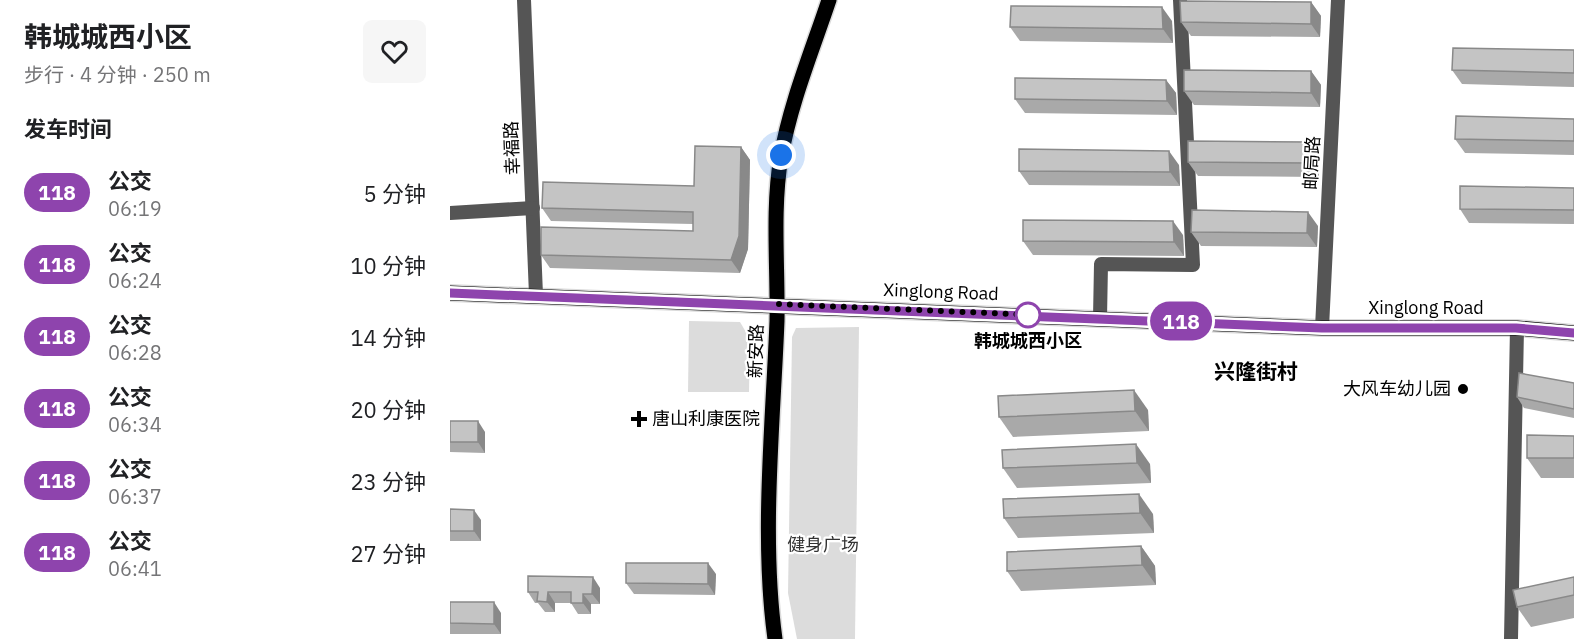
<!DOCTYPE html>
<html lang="zh">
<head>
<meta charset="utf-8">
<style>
  :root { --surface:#fff; --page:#f6f6f6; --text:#202124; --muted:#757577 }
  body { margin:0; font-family:"IBM Plex Sans","Noto Sans SC",sans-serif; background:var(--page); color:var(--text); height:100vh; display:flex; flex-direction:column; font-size:22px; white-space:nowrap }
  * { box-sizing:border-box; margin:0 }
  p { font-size:20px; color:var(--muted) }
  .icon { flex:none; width:33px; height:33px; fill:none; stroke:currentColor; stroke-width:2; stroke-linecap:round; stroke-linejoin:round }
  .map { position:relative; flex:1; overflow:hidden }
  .drawer { display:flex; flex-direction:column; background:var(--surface); width:450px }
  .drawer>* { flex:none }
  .badge { padding:0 12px; border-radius:20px; font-size:21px; line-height:39px }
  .you { position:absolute; width:30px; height:30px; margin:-15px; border:4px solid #fff; border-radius:50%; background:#1a73e8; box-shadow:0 0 0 9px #1a73e833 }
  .map>.badge { position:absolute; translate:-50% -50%; box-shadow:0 0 0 3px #fff }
  h2 { padding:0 24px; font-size:22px; line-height:54px }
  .round { display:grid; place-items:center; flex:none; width:63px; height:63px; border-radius:9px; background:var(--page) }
  .overview { display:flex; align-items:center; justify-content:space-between; height:102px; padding:0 24px }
  h1 { font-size:28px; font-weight:700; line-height:45px }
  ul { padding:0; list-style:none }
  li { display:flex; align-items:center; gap:18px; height:72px; padding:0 24px }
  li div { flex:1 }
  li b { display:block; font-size:22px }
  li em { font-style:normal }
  li .badge { min-width:66px; font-weight:700; text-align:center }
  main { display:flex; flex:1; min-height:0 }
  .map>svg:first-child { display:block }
  .green { fill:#dcdcdc }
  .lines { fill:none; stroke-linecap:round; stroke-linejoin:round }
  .major-casing { stroke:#dbdbdb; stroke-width:18 }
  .minor { stroke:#555; stroke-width:14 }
  .major { stroke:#000; stroke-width:15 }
  .wall { fill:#a9a9a9 }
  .shaded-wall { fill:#898989 }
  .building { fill:#c4c4c4; stroke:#898989; stroke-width:1.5 }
  .line-casing { stroke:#fff; stroke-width:14 }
  .line { stroke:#8e44ad; stroke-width:9 }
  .walk { stroke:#000; stroke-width:6; stroke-dasharray:0 10.8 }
  .stop-dot { fill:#fff; stroke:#8e44ad; stroke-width:3 }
  .poi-dot { fill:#000; stroke:#fff; stroke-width:2 }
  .labels { text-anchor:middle; stroke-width:4.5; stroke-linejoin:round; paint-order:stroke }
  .street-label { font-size:18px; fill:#000; stroke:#fff }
  .stop-label { font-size:18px; font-weight:bold; fill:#000; stroke:#fff }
  .poi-label { font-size:18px; fill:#000; stroke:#fff; text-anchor:end }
  .park-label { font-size:18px; fill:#333; stroke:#fff }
  .quarter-label { font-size:21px; font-weight:bold; fill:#000; stroke:#fff }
</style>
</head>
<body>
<main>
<section class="drawer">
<div class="overview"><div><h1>韩城城西小区</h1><p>步行 · 4 分钟 · 250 m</p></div><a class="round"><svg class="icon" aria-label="heart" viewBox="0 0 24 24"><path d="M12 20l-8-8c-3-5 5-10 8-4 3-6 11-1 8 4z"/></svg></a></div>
<h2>发车时间</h2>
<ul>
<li><span class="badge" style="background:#8e44ad;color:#fff">118</span><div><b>公交</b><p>06:19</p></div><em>5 分钟</em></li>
<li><span class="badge" style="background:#8e44ad;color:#fff">118</span><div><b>公交</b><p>06:24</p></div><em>10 分钟</em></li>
<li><span class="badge" style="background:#8e44ad;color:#fff">118</span><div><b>公交</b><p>06:28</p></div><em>14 分钟</em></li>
<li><span class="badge" style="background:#8e44ad;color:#fff">118</span><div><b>公交</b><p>06:34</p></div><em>20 分钟</em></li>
<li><span class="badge" style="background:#8e44ad;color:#fff">118</span><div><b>公交</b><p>06:37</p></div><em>23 分钟</em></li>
<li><span class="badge" style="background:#8e44ad;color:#fff">118</span><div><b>公交</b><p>06:41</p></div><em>27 分钟</em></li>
</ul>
</section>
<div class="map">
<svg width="1124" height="639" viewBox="0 0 1124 639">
  <rect width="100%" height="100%" fill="#fff"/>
  <g class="green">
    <polygon points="239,321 290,322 300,339 299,392 238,392"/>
    <polygon points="409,327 405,639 347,639 338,593 342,337 346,328"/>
  </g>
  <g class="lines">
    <defs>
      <g id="major">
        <polyline points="0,293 872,328 1067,328 1124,333"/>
        <path d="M 325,639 C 311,538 323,423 327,321 C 328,267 322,210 331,157 C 340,104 362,51 379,0"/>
      </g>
    </defs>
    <use href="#major" class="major-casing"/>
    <g class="minor">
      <polyline points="74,0 86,295"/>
      <polyline points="0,213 83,208"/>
      <polyline points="650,318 651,264 743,265 730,0"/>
      <polyline points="872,328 888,0"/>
      <polyline points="1061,639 1067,328"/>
    </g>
    <use href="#major" class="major"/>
  </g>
  <g class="wall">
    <polygon points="861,2 871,16 870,37 741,36 731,22"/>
    <polygon points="722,21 723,43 570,41 560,27"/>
    <polygon points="1124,50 1124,87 1012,84 1002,70"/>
    <polygon points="861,71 871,85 870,107 744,105 734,91"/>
    <polygon points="716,80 726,93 727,115 575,113 565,99"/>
    <polygon points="1124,119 1124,155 1015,153 1005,139"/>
    <polygon points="860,142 869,156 869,177 748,176 738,162"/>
    <polygon points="291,147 300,160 298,249 290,273 100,268 91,255 243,231 243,224 101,221 92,208 244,186"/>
    <polygon points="729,165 730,186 579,185 569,171"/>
    <polygon points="1124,188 1124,224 1019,223 1010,209"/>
    <polygon points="868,226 867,247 751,246 741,232"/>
    <polygon points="733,235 734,256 583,255 573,241"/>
    <polygon points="1124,383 1124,418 1074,408 1067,397"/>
    <polygon points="548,396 698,410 699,431 563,437 549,417"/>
    <polygon points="0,421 35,432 35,453 0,452"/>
    <polygon points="1124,436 1124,478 1091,478 1077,458"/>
    <polygon points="552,450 700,464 701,483 567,488 553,468"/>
    <polygon points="553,499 703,514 704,533 568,538 554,518"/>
    <polygon points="0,509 31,520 31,541 0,541"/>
    <polygon points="691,546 705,566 706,585 571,591 557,571"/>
    <polygon points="266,574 265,595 184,594 176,583"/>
    <polygon points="1124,577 1124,618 1081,627 1067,607"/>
    <polygon points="150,588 150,604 141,604 141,614 128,614 121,603 105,603 105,612 95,612 88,603 85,603 78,592"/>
    <polygon points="0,602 51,613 51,634 0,634"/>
  </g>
  <g class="shaded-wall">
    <polygon points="861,2 871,16 870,37 861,24"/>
    <polygon points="712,7 722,21 723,43 713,29"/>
    <polygon points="861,71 871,85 870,107 861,93"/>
    <polygon points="716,80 726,93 727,115 717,101"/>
    <polygon points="860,142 869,156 869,177 859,163"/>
    <polygon points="291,147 300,160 298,249 290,273 281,260"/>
    <polygon points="719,151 729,165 730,186 720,172"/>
    <polygon points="858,212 868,226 867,247 857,233"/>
    <polygon points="723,221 733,235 734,256 724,242"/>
    <polygon points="684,390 698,410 699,431 685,411"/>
    <polygon points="28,421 35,432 35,453 28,442"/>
    <polygon points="686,444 700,464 701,483 687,463"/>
    <polygon points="689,494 703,514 704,533 690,513"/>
    <polygon points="24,510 31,520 31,541 24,531"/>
    <polygon points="691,546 705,566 706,585 692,565"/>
    <polygon points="258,563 266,574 265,595 258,584"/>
    <polygon points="143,577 150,588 150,604 142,594"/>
    <polygon points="98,592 105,603 105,612 97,602"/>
    <polygon points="133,594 141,604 141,614 133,603"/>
    <polygon points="44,602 51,613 51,634 44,624"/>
  </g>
  <g class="building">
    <polygon points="730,1 861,2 861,24 731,22"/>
    <polygon points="561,6 712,7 713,29 560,27"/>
    <polygon points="1003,48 1124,50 1124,73 1002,70"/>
    <polygon points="734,70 861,71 861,93 734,91"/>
    <polygon points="565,78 716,80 717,101 565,99"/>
    <polygon points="1006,116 1124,119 1124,141 1005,139"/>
    <polygon points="738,141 860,142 859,163 738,162"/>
    <polygon points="245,146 291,147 289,236 281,260 91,255 91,227 243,231 243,212 92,208 93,182 244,186"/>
    <polygon points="569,149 719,151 720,172 569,171"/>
    <polygon points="1010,186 1124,188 1124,210 1010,209"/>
    <polygon points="742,210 858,212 857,233 741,232"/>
    <polygon points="573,220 723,221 724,242 573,241"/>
    <polygon points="1069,373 1124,383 1124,409 1067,397"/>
    <polygon points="684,390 685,411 549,417 548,396"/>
    <rect x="0" y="421" width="28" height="21"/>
    <polygon points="1077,435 1124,436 1124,458 1077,458"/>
    <polygon points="686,444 687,463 553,468 552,450"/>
    <polygon points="689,494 690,513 554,518 553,499"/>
    <polygon points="0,509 24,510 24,531 0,531"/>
    <polygon points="691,546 692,565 557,571 557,552"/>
    <polygon points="176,563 258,563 258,584 176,583"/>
    <polygon points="78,576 143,577 142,594 133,594 133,603 121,603 121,592 98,592 97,602 87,601 88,592 78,592"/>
    <polygon points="1124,577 1124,595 1067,607 1063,590"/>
    <polygon points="0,602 44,602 44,624 0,623"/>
  </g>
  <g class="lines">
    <defs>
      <polyline id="line" points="0,293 872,328 1066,328 1124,333"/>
    </defs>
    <use href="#line" class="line-casing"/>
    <use href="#line" class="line"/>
    <polyline class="walk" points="331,155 328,180 327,304 586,315 578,315"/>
  </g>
  <circle class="stop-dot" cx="578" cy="315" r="12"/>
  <g class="poi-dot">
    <circle cx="1013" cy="389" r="6"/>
    <path d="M186 410h6v6h6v6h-6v6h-6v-6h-6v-6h6z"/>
  </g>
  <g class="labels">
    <g class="street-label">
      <text transform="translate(62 148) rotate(-92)" y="6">幸福路</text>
      <text transform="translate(862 163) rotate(-87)" y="6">邮局路</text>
      <text transform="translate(491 292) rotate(2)" y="6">Xinglong Road</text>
      <text x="976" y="314">Xinglong Road</text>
      <text transform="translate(306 351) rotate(-88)" y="6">新安路</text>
    </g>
    <g class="stop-label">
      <text x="578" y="347">韩城城西小区</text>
    </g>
    <g class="poi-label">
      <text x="1001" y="395">大风车幼儿园</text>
      <text x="202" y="425" text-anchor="start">唐山利康医院</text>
    </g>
    <g class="park-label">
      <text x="373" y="551">健身广场</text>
    </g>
    <g class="quarter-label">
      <text x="806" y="379">兴隆街村</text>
    </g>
  </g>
</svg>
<div class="you" style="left:331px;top:155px"></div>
<b class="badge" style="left:731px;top:321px;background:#8e44ad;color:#fff">118</b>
</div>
</main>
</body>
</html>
